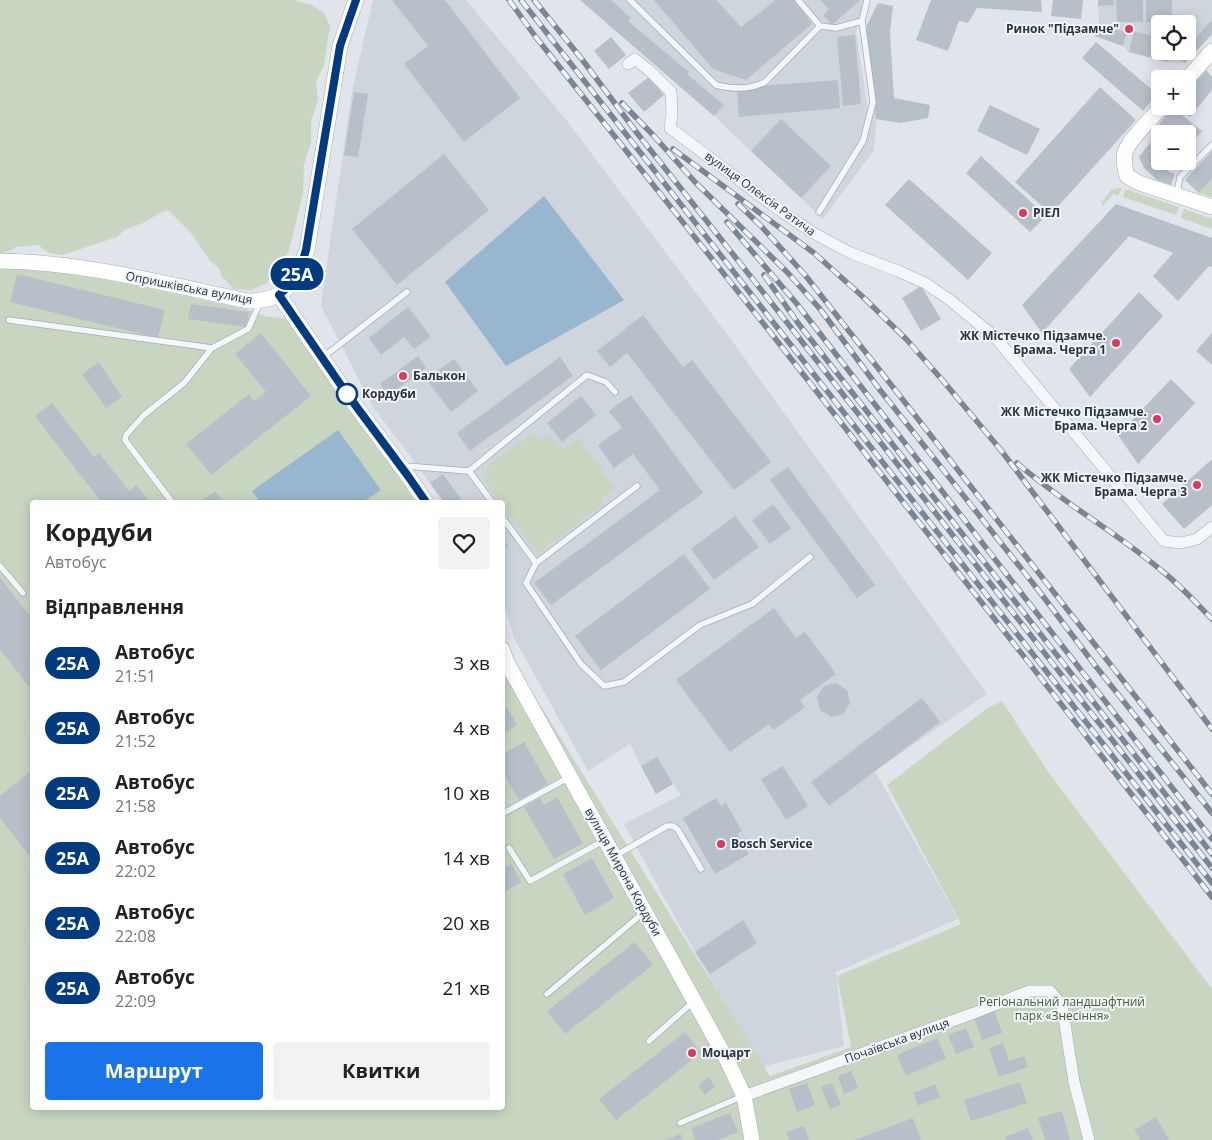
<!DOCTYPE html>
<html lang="uk">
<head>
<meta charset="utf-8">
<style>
  :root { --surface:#fff; --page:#f2f2f2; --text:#222; --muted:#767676; --accent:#1a73e8 }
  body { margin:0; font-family:"Open Sans",sans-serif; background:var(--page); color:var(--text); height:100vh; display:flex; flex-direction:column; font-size:19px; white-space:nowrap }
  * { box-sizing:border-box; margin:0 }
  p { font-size:16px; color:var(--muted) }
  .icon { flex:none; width:28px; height:28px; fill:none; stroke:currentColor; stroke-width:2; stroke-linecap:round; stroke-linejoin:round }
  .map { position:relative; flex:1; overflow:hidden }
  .drawer { position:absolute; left:30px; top:500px; width:475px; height:610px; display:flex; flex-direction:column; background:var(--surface); border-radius:5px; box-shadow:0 2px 12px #0003 }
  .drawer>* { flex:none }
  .badge { padding:0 10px; border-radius:16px; font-size:18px; line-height:32px }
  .fabs { position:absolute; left:1151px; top:15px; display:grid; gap:10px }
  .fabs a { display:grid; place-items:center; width:45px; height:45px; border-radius:5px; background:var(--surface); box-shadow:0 2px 12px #0003; font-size:25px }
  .map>.badge { position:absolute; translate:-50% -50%; box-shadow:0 0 0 2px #fff }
  h2 { padding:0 15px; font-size:19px; line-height:45px }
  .round { display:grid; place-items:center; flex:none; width:52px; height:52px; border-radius:5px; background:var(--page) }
  .headline { display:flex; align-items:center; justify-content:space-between; height:85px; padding:0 15px }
  h1 { font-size:24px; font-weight:700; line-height:38px }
  .cta { display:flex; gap:10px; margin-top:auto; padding:10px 15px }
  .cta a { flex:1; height:58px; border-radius:5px; background:var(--accent); color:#fff; font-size:20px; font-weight:700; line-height:58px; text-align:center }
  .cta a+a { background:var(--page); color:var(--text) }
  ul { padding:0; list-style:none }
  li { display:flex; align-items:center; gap:15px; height:65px; padding:0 15px }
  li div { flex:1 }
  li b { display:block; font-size:19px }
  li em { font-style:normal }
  li .badge { min-width:55px; font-weight:700; text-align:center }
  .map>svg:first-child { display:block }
  .built { fill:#ced5dd; fill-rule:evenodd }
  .green { fill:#c8d6c1 }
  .water { fill:#98b7ce }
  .building { fill:#b7bfc9 }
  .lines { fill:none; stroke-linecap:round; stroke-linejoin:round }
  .lane-casing { stroke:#a5acb6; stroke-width:7 }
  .street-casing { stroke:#a5acb6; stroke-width:12 }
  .secondary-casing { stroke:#a5acb6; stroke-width:16 }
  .lane { stroke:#f4f6f9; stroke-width:5.5 }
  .street { stroke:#f4f6f9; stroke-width:11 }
  .secondary { stroke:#fff; stroke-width:15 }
  .rail-casing { stroke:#788696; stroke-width:5.5 }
  .rail { stroke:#f1f4f8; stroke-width:4; stroke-dasharray:11; stroke-linecap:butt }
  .line-casing { stroke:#fff; stroke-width:11 }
  .line { stroke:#003b80; stroke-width:8 }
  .poi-dot { fill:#dc3a5e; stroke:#f1f4f8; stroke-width:2 }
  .stop-dot { fill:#fff; stroke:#003b80; stroke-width:2.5 }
  .labels { text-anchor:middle; stroke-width:4; stroke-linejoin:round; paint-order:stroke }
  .poi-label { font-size:12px; font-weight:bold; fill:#273444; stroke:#f1f4f8; text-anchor:end }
  .street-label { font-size:12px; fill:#273444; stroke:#f1f4f8 }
  .stop-label { font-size:12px; font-weight:bold; fill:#273444; stroke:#f1f4f8; text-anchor:start }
  .park-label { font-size:12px; fill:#3f6133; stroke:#f1f4f8 }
</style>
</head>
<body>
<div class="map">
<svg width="1212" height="1140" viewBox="0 0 1212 1140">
  <rect width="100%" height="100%" fill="#e1e5eb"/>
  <g class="built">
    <polygon points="373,0 466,0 567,121 735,345 987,694 875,771 958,919 836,972 844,1046 762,1067 678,923 624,824 681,795 673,784 656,794 641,766 630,744 588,771 514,638 503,600 502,502 443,502 411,457 373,407 321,306 352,91"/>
    <polygon points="580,0 863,0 856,33 868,109 877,109 874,150 823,219 714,116"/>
    <path d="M 1098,0 L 1212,0 L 1212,34 L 1185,63 L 1167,62 L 1129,52 L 1123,46 L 1095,36 L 1099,23 ZM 1160,24 L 1188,24 L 1188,51 L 1160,51 Z"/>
  </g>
  <g class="green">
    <polygon points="0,0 296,0 299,2 310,4 324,13 330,26 324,65 316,82 318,99 311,122 311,143 304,164 303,193 289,251 279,268 271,275 267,283 251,290 234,289 221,276 220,269 210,261 191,233 168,210 160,213 143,223 124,230 117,237 63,255 49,253 38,245 17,247 0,255"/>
    <polygon points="1159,124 1170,134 1160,134 1160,149 1158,151 1149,144"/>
    <polygon points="1212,178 1212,197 1199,193"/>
    <polygon points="1118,188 1122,188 1118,196 1113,194 1103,206 1101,204 1111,190"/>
    <polygon points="1125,189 1179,207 1176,215 1123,197"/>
    <polygon points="1184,209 1212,219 1212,229 1181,218"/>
    <polygon points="0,263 76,274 166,292 249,310 264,316 288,319 387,458 415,502 32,502 32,1108 502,1108 503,645 770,1076 851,1047 837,976 961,924 887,785 986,709 1002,701 1049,773 1212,989 1212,1140 0,1140"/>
    <polygon points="533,432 540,440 550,433 563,449 578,437 615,488 602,499 602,505 538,553 503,506 502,502 500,502 484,481 487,466"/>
  </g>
  <g class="water">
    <polygon points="544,196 624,300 506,366 445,282"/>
    <polygon points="338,430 381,490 363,502 260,502 252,491"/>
  </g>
  <g class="building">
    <polygon points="392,0 445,0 520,98 464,142 404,64 428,46"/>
    <polygon points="580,0 611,0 631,18 628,21 689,72 687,74 724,105 714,116"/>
    <polygon points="654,0 716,0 741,27 776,0 794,0 812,24 746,80 713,69"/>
    <polygon points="820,0 860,0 832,25 823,15 829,10"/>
    <polygon points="931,0 1041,0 1042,12 977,8 968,23 959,21 948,51 916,40"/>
    <polygon points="1053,0 1083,0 1081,19 1051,16"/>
    <polygon points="1098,0 1113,0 1114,5 1098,6"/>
    <polygon points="1116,0 1143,0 1143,22 1117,22"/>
    <rect x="1146" y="0" width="26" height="22"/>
    <polygon points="878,3 893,6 890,32 894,98 930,105 928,118 901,123 876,119 866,27"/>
    <polygon points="1212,20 1212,34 1185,63 1177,57 1183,51 1188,51 1188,46"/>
    <polygon points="1099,23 1127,33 1123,46 1095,36"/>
    <polygon points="1134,31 1160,38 1160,51 1170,51 1167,62 1129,52"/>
    <polygon points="855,35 861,104 843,106 837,37"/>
    <polygon points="611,37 626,55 609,69 594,51"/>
    <polygon points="1096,42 1157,94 1143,111 1082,58"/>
    <polygon points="1206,70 1212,77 1212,90 1190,117 1178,106 1188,106 1188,91"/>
    <polygon points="649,77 664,95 644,112 628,93"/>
    <polygon points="838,80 840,108 739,117 737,89 758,86"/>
    <polygon points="1100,87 1136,120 1051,214 1015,182"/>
    <polygon points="354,92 368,94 358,157 344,155"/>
    <polygon points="990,105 1040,129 1027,155 977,131"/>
    <polygon points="1173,108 1202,131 1188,148 1188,134 1170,134 1159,124"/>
    <polygon points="781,119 831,166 801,198 751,151"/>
    <polygon points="1149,144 1158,151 1160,149 1160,161 1176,161 1167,171 1175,174 1171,185 1157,180 1144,168 1139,157"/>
    <polygon points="1212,151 1212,178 1199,193 1185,180"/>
    <polygon points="444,154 489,210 397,285 352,229"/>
    <polygon points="981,156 1046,216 1030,232 966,173"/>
    <polygon points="909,179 992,253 968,280 885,205"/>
    <polygon points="1116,204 1212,238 1212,267 1209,266 1178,301 1153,276 1173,253 1129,236 1042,333 1022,305"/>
    <polygon points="17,274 165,310 158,338 10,302"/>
    <polygon points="921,286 941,319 921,331 902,298"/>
    <polygon points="1139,292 1163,316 1090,397 1069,369"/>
    <polygon points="191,304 249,312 246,327 188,319"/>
    <polygon points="408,307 431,337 414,349 404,337 381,355 369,338"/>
    <polygon points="643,315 683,367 692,360 771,462 734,490 627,353 610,367 597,351"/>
    <polygon points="261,333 311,396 211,475 186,444 249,394 254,401 266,392 235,354"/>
    <polygon points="1212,333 1212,365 1196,351"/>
    <polygon points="418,356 426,368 388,396 380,384"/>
    <polygon points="560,357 573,376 470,451 457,433"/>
    <polygon points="454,359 478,391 451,412 426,379"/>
    <polygon points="99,362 122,397 106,408 82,374"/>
    <polygon points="1171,379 1195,403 1138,464 1118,435"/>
    <polygon points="631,395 703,493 551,605 534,583 660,490 633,454 614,468 598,445 622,428 609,411"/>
    <polygon points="581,396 596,415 562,442 547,423"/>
    <polygon points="52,403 94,457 99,453 129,491 136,485 150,502 101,502 35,416"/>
    <polygon points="1212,459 1212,505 1184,529 1162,504"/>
    <polygon points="788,467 875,585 857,598 770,480"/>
    <polygon points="443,474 463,502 444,502 430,483"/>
    <polygon points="215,491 224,502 200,502"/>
    <polygon points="773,504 791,528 770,544 752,520"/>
    <polygon points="735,516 759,547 714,580 691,549"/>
    <polygon points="502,538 508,546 502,550"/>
    <polygon points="684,554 710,589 601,670 575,636"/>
    <polygon points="0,577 32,619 32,691 0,649"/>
    <polygon points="774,608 796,638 805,632 836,674 800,700 805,707 773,730 769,724 730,752 676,680"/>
    <polygon points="836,683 847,690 850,703 843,714 831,717 820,710 817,697 824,686"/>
    <polygon points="922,698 940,722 829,806 811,782"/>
    <polygon points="502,700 517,725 502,734"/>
    <polygon points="524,742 548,784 519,800 502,771 502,755"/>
    <polygon points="657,757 673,784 656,794 641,766"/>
    <polygon points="783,766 808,806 786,820 761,779"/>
    <polygon points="32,770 32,859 0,818 0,796"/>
    <polygon points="557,797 583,843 554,859 524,807 540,798 544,805"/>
    <polygon points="716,798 721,806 726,803 742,831 737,834 749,854 715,874 683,818"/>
    <polygon points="592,858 614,898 585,915 563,874"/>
    <polygon points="512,864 521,882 502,893 502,869"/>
    <polygon points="743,920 757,943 710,974 695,952"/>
    <polygon points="635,942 653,965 565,1034 547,1011"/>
    <polygon points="994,1010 1002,1033 982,1040 974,1018"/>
    <polygon points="966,1028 974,1047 956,1054 948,1035"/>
    <polygon points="685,1032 701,1053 616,1120 599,1099"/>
    <polygon points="937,1038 946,1058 906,1076 897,1055"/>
    <polygon points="1003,1043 1009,1061 1024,1056 1028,1067 999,1077 989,1048"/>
    <polygon points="851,1071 858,1088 844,1094 838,1076"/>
    <polygon points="708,1077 715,1086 705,1095 698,1086"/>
    <polygon points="1020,1082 1027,1103 971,1121 964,1100"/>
    <polygon points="807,1083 815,1105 797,1112 789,1089"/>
    <polygon points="832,1083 841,1105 830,1109 821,1087"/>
    <polygon points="935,1084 940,1097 918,1106 913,1093"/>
    <polygon points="1062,1111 1070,1140 1045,1140 1038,1118"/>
    <polygon points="730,1113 738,1132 718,1140 695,1140 691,1128"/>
    <polygon points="1156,1117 1169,1140 1141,1140 1134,1130"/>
    <polygon points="913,1118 921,1140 854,1140"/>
    <polygon points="804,1126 809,1140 789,1140 786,1132"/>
    <polygon points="1028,1128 1033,1140 1006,1140 1005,1137"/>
    <polygon points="681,1134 683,1140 665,1140"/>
  </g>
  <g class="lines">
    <defs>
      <g id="lane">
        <path d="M 630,0 L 716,85 C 732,89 750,90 765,82 L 820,26"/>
        <polyline points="798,0 820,26 836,28 862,21"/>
        <polyline points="1177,193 1180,177 1212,145"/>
        <polyline points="819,212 863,141 873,102 862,21 867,0"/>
        <polyline points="9,320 212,348"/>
        <polyline points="322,358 407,292"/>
        <polyline points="405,466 469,471 587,375 606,382 615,392"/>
        <polyline points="469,471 492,502"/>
        <polyline points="172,502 125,440 126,435 144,415 184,383 212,348 248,329 260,303"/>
        <polyline points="502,517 536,563 526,583 581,664 604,686 624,682 700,625 752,604 810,557"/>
        <polyline points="536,563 637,486"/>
        <polyline points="0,566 23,593"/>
        <polyline points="502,814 568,778"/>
        <polyline points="509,848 530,881 603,841"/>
        <polyline points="615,856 667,826 673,826 678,830 701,869"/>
        <polyline points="547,994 643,913"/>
        <polyline points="649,1041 693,1002"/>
        <polyline points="680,1123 743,1096"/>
      </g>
      <g id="street">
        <polyline points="628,64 635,59 651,72 671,92 672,113 670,128 779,210 815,234 851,253 898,271 925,283 950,300 996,338 1164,541 1181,543 1197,539 1212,527"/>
        <polyline points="744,1096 974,1013 1029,991 1050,991 1062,1005 1074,1082 1089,1140"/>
      </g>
      <g id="secondary">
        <polyline points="1187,79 1212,51"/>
        <path d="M 1163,106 C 1152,118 1130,138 1125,152 C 1123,160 1125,168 1127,176 L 1139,183 L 1212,207"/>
        <path d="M 0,261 C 84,262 166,284 248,301 C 287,301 294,283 307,250 L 340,46 L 356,0"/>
        <polyline points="279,295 347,394 408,476 426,502"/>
        <polyline points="502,649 507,663 727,1060 744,1096 752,1140"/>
      </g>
    </defs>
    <use href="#lane" class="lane-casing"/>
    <use href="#street" class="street-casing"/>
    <use href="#secondary" class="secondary-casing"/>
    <use href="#lane" class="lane"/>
    <use href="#street" class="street"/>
    <use href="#secondary" class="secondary"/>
    <defs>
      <g id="rail">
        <polyline points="509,0 535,36 774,337 1212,897"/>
        <polyline points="521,0 1212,883"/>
        <polyline points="534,0 581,58 637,133 789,325 1212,868"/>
        <polyline points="622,103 653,135 695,182 787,272 820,309 880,390 1039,591 1094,664 1212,813"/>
        <polyline points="673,149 814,253 862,296 907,340 944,382 1000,449 1212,729"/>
        <polyline points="738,204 761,226 805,275 1212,794"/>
        <polyline points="727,222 797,304 1212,839"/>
        <polyline points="764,275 798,323 1212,854"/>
        <path d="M 1017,463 C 1063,503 1116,532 1162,571 C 1180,585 1196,603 1212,619"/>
      </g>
    </defs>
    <use href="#rail" class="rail-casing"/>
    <use href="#rail" class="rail"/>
  </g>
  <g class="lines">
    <defs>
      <polyline id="line" points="356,0 340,46 306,250 300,269 292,283 279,295 347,394 408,476 426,502"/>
    </defs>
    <use href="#line" class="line-casing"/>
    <use href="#line" class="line"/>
  </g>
  <g class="poi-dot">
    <circle cx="1129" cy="29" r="5"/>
    <circle cx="1023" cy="213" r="5"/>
    <circle cx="1116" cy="343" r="5"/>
    <circle cx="403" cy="376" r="5"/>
    <circle cx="1157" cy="419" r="5"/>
    <circle cx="1197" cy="485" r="5"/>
    <circle cx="721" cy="844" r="5"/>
    <circle cx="692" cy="1053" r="5"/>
  </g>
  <circle class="stop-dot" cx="347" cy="394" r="10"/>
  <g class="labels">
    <g class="poi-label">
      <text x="1119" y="33">Ринок "Підзамче"</text>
      <text x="1033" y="217" text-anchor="start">РІЕЛ</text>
      <text x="1106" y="340">ЖК Містечко Підзамче.<tspan x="1106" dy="14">Брама. Черга 1</tspan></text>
      <text x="413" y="380" text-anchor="start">Балькон</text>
      <text x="1147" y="416">ЖК Містечко Підзамче.<tspan x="1147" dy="14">Брама. Черга 2</tspan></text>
      <text x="1187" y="482">ЖК Містечко Підзамче.<tspan x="1187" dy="14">Брама. Черга 3</tspan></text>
      <text x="731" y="848" text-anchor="start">Bosch Service</text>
      <text x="702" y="1057" text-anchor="start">Моцарт</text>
    </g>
    <g class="street-label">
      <text transform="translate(760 194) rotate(36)" y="4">вулиця Олексія Ратича</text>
      <text transform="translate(189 288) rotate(11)" y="4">Опришківська вулиця</text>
      <text transform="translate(623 872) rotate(61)" y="4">вулиця Мирона Кордуби</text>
      <text transform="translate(897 1041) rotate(-20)" y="4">Почаївська вулиця</text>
    </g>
    <g class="stop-label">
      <text x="362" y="398">Кордуби</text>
    </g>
    <g class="park-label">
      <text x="1062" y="1006">Регіональний ландшафтний<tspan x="1062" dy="14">парк «Знесіння»</tspan></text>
    </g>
  </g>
</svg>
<div class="fabs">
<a><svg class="icon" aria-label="locate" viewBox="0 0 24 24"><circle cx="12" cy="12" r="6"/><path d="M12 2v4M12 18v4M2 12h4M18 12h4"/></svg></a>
<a>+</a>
<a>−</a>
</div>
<b class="badge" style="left:297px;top:274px;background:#003b80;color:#fff">25А</b>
<section class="drawer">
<div class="headline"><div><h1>Кордуби</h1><p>Автобус</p></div><a class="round"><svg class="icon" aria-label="heart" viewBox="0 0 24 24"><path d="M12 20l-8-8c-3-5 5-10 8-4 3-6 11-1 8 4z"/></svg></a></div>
<h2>Відправлення</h2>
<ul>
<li><span class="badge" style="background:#003b80;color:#fff">25А</span><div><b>Автобус</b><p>21:51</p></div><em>3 хв</em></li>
<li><span class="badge" style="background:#003b80;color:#fff">25А</span><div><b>Автобус</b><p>21:52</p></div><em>4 хв</em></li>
<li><span class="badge" style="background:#003b80;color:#fff">25А</span><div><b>Автобус</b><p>21:58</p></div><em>10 хв</em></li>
<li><span class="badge" style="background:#003b80;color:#fff">25А</span><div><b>Автобус</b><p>22:02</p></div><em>14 хв</em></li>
<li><span class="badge" style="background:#003b80;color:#fff">25А</span><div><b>Автобус</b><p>22:08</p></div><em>20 хв</em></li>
<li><span class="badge" style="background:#003b80;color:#fff">25А</span><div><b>Автобус</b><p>22:09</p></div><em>21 хв</em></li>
</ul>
<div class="cta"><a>Маршрут</a><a>Квитки</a></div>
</section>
</div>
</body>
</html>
